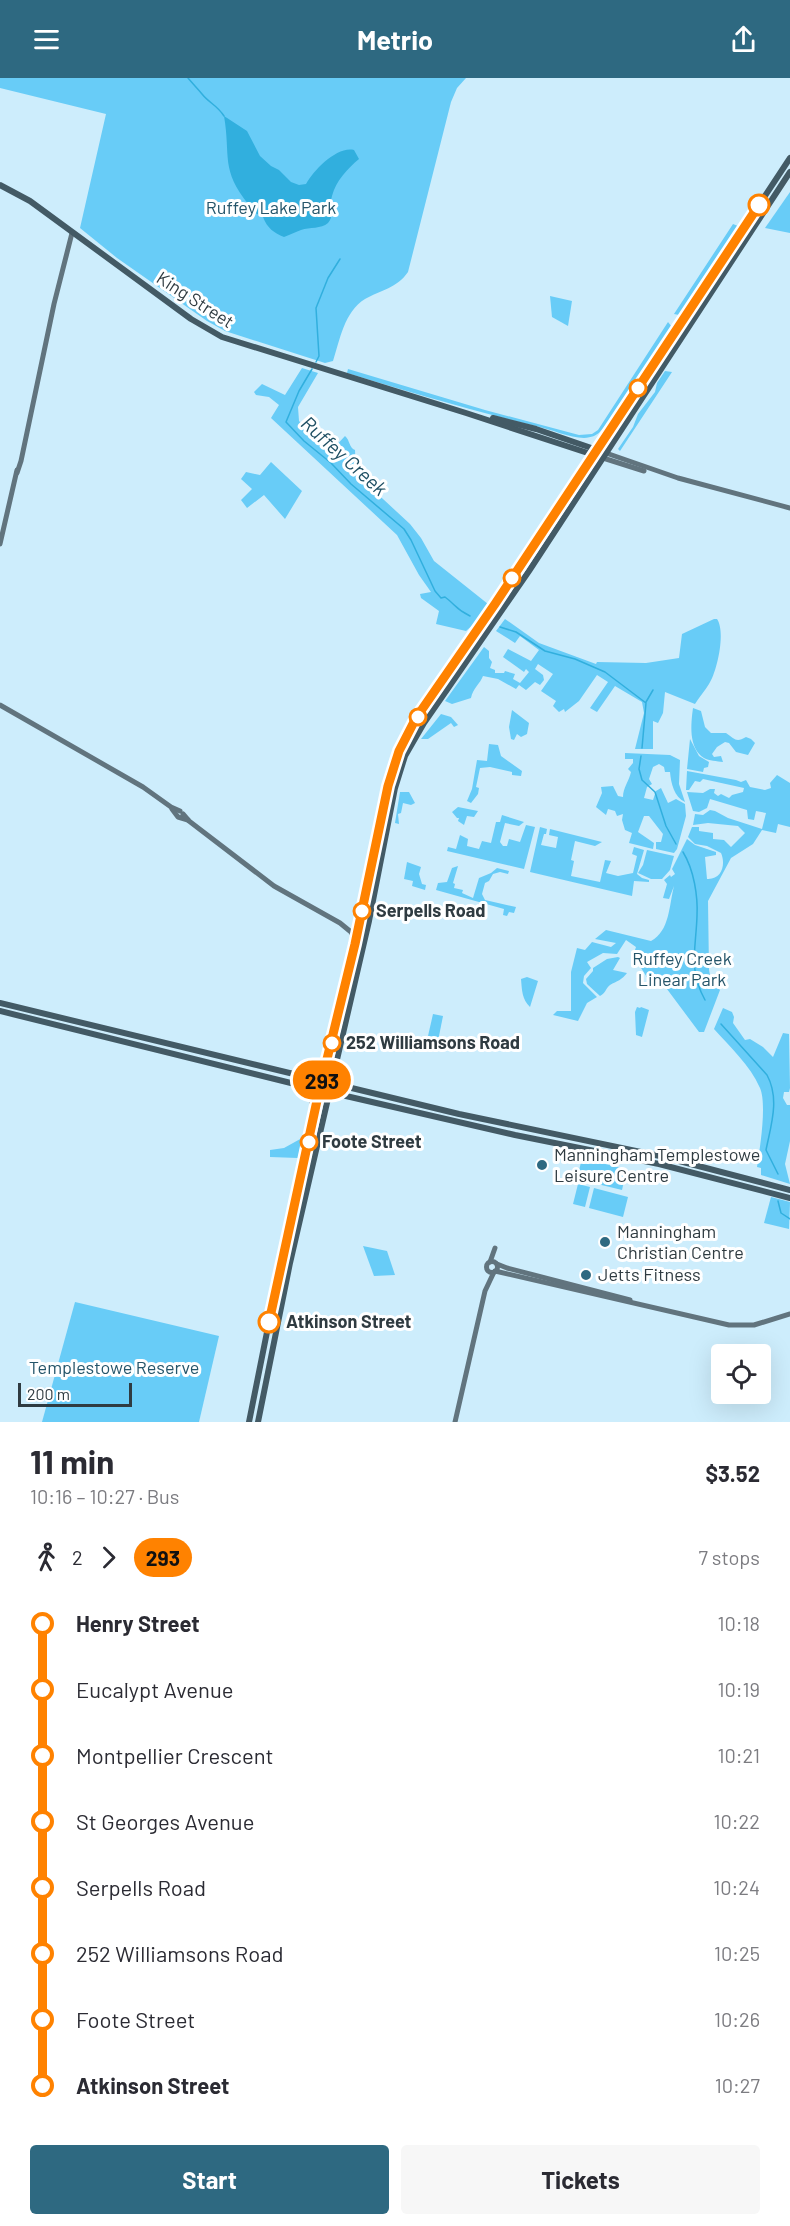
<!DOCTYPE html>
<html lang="en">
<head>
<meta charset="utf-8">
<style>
  :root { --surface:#fff; --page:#f7f7f7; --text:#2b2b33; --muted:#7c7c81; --accent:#2e6981 }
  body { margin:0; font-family:Barlow,sans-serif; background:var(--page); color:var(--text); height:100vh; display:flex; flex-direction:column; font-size:22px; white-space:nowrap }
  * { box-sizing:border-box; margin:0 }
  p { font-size:20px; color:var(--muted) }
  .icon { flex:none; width:33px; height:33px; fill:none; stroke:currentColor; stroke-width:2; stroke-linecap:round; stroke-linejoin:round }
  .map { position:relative; height:1344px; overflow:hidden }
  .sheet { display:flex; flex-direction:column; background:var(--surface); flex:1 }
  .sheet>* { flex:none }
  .badge { padding:0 12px; border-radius:20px; font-size:21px; line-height:39px }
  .fabs { position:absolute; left:711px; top:1266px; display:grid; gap:12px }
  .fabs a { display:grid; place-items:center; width:60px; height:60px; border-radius:6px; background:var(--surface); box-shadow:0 6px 24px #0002; font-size:30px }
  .scale { position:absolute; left:18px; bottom:15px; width:114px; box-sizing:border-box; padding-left:6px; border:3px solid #2f3b41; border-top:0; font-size:16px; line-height:21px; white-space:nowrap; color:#2f3b41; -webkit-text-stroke:4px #fff; paint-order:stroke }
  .map>.badge { position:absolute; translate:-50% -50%; box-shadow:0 0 0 3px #fff }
  .legs { display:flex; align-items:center; gap:9px; height:66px; padding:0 30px; font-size:20px }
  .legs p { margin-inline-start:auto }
  .headline { display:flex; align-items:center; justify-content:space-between; height:102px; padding:0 30px }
  h1 { font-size:33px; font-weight:700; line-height:45px }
  .action { display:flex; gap:12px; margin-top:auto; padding:12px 30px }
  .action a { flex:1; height:69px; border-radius:6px; background:var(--accent); color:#fff; font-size:24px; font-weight:700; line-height:69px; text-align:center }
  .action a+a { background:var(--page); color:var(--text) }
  ul { padding:0 30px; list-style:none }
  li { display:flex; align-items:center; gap:21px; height:66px; font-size:22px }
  li i { display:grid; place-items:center; width:9px; height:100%; margin:0 8px; background:currentColor }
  li i::after { content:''; width:15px; height:15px; margin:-8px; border:4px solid; border-radius:50%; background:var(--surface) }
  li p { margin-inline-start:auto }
  li:first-child i { background:linear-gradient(#0000 50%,currentColor 0) }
  li:last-child i { background:linear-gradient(currentColor 50%,#0000 0) }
  header { display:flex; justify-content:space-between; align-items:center; height:78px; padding:0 30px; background:var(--accent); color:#fff; font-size:27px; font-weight:700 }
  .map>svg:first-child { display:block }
  .green { fill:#68ccf7 }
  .water { fill:#31afde }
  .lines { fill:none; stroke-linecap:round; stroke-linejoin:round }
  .stream { stroke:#31afde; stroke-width:1.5 }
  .secondary { stroke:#61747e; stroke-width:5 }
  .primary { stroke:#435a65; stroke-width:6 }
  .line-1-casing { stroke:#fff; stroke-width:14 }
  .line-1 { stroke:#ff8200; stroke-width:9 }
  .stop-1-dot { fill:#fff; stroke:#ff8200; stroke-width:3 }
  .poi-dot { fill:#2e6981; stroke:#fff; stroke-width:2 }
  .labels { text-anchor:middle; stroke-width:6; stroke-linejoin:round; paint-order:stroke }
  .park-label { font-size:18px; fill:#25556a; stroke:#fff }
  .street-label { font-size:18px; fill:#2f3b41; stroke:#fff }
  .stop-label { font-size:18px; font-weight:bold; fill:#2f3b41; stroke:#fff; text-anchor:start }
  .poi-label { font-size:18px; fill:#2f3b41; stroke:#fff; text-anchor:start }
  .water-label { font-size:20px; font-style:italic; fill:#1e4f63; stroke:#fff }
</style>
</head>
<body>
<header><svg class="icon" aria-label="menu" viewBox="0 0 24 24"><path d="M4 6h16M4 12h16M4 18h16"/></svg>Metrio<svg class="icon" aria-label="share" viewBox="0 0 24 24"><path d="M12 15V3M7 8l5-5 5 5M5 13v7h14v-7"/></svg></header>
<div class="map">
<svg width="790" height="1344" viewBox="0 0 790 1344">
  <rect width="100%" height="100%" fill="#cdedfc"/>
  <g class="green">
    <path d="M 0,0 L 466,0 L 457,10 L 451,24 L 408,194 C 397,210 381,212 365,221 C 344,234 340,262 333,283 L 325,285 L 225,253 L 207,243 L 117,180 L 80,150 L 106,36 L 0,10 Z"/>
    <polygon points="790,114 790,155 765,150"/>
    <polygon points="733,146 738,148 738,151 708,195 704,198 679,237 674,236"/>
    <polygon points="550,218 572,223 568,248 552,239"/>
    <path d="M 668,244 L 672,249 L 609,344 C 600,352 600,359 584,360 C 570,360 550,351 536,348 C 472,333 409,314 347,295 L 348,291 L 485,332 L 579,357 L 592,356 L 598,352 Z"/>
    <path d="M 302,290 L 318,295 L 298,329 L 299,343 L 331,373 L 345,358 C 350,362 349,370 355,372 L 356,396 L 410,446 L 421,460 L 434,483 L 488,526 L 476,544 L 466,553 L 436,546 L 439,533 L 421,520 L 420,516 L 431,514 L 419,497 L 397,457 L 271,340 L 279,327 L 269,319 L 256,317 L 254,314 L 262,306 L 285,317 Z"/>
    <polygon points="665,293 672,294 620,373 618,371 633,349 638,336 655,314 657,305"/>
    <polygon points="271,384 302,413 285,441 264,417 247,430 241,422 252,411 241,401 246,394 260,397"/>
    <path d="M 505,541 L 539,565 L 596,586 L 597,584 L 646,585 L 679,580 L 682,556 L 714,541 L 717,541 C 726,554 717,594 709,606 C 705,613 699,619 695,626 L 665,614 L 663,635 L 658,645 L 653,643 L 653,671 L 635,671 L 644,635 L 642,624 L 615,608 L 597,634 L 590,630 L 608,604 L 597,597 L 579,623 L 565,634 L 564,631 L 559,634 L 553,628 L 556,623 L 541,613 L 553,596 L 538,586 L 535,591 L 543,597 L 544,602 L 540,607 L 535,604 L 526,612 L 519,607 L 516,611 L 498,601 L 483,598 C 480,606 473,610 471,620 L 452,626 L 445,623 L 484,569 L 489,573 L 489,580 L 492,584 L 490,590 L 495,592 L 495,595 L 504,595 L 505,593 L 515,596 L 513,601 L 520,605 L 529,594 L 526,591 L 524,594 L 503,579 L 508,571 L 531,583 L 539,572 L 520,558 L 515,565 L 496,553 Z"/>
    <path d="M 693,630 L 701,633 L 705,649 L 711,655 L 726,655 C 735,661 736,665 746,659 L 751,661 L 755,665 L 748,677 L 736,674 L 729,665 L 725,664 L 717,669 L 712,676 L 714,679 L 721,678 L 723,684 C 717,683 709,683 704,680 C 688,670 691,645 693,630 Z"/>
    <polygon points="512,632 529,645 527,656 521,659 517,656 514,662 511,661 509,649"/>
    <polygon points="441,636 451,639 458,647 454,649 451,645 428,661 421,661"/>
    <polygon points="690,661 699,678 709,684 708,689 704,690 703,694 687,691"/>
    <polygon points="489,666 498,667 501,678 522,693 521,698 512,697 512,694 490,689 480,690 476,709 479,710 478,716 471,725 467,723 472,711 477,682 487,683"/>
    <path d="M 625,675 L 670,677 L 680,682 L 679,706 L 685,724 C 674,719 671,705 670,694 L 665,694 L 664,689 L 659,686 L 653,689 L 649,701 L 652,706 L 647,709 L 644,720 L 653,722 L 656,713 L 661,710 L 668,725 L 676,721 L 685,726 L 686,738 L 677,771 L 674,775 L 656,771 L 656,764 L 661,764 L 663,756 L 649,738 L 644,738 L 638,754 L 654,765 L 653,771 L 629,765 L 632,755 L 625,752 L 622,742 L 623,736 L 617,738 L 615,733 L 608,731 L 606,737 L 596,729 L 602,715 L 601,709 L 613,708 L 618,718 L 623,719 C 623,710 629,703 631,694 L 628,691 L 633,685 L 633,681 L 625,681 Z"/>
    <path d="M 687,693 L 736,702 L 741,704 L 746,702 L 750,709 L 765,712 L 771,710 L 770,705 L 777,697 L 790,705 L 790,749 L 778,746 L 776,755 L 762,752 L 753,766 L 731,780 L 708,823 L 709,892 L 711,902 L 720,912 L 704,954 L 699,954 L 661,903 L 653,909 L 638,885 L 646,881 L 642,877 L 634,875 L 636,869 L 626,862 L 617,876 L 603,875 L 587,884 L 591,890 L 584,898 L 583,905 L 597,919 L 587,925 L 578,943 L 553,937 L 557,933 L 571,933 L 571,894 L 577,870 L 585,872 L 592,864 L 611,869 L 616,865 L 595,861 L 606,852 L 651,863 C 670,853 669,827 674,808 L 669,821 L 663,820 L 667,806 L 664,802 L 670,797 L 671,799 L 675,796 L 672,791 L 687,761 L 695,767 L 716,774 L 716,777 L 705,779 L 707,801 C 722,802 726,786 721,775 L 707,768 L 695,766 L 688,759 L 692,749 L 699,749 L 699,753 L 713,755 L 713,761 L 724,762 L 731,769 L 745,755 L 738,748 L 708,745 L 693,747 L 695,736 L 703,737 L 710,732 L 715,733 L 728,740 L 762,751 L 766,735 L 756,733 L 754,742 L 748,741 L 747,732 L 710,721 L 707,730 L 699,734 L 693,733 L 687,714 L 703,715 L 710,711 L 715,711 L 714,715 L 718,718 L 721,716 L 729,720 L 732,717 L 743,714 L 744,710 L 703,701 L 700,704 L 695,703 L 689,712 L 686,712 Z"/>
    <polygon points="400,714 409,714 415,725 411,727 403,725 401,735 398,736 399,746 395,745"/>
    <polygon points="458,729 478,733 474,739 467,738 464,747 458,743 459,740 457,740 452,734"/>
    <polygon points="502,737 524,744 519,748 505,745 500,764 503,768 507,768 509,761 520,764 526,747 535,749 524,791 447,773 448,769 456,771 460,757 468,761 467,768 479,771 482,763 491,765 496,744 500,744"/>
    <polygon points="540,749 547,751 546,756 544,756 541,767 556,770 558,759 549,757 550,751 602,764 595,768 575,763 571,782 574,783 571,798 600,804 605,782 611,783 606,795 618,798 633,795 637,778 632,776 634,769 644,772 637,796 642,800 649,802 649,804 634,803 632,818 530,794"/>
    <polygon points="647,772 674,778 670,792 662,801 651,801 638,795 643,787"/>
    <polygon points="407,784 421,789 419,796 422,806 426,807 425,812 412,808 413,803 404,801"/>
    <polygon points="458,788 453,805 455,806 454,810 463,812 462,815 473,820 479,800 491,795 497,790 509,793 508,796 500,794 493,796 489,803 485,805 482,816 485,822 516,829 514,835 509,834 507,838 503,837 504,831 436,812 438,805 447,804 452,790"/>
    <path d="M 618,879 L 620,880 L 613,892 L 627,895 C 622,902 617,903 610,907 C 605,911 606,915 600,918 L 587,906 L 586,901 L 593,893 L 593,890 L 607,881 Z"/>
    <path d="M 527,899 L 538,903 L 530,929 C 522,921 522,913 521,901 Z"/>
    <polygon points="637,929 640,930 641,929 649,932 642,959 636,957 635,934"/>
    <path d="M 723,930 L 732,934 L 734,939 L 733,945 L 745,962 L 750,961 L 763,969 L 773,979 L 783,955 L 789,956 L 790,1010 L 789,1014 L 784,1014 L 783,1020 L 787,1027 L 790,1027 L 790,1063 L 785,1086 L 790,1106 L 761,1097 L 761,1090 L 757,1089 C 760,1070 767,1026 760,1010 C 750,987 730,969 714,951 Z"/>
    <polygon points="433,936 443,938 438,963 428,958"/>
    <polygon points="302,1060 298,1080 270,1079 270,1072 284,1070"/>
    <polygon points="582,1080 625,1091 626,1094 622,1112 577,1101"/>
    <polygon points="578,1106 590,1109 585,1129 573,1126"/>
    <polygon points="594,1110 628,1119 623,1139 589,1130"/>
    <polygon points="771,1119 790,1124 789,1151 764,1145"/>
    <polygon points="363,1168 387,1173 395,1197 374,1198"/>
    <polygon points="75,1224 219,1258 199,1344 42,1344"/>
  </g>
  <path class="water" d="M 224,38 L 247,53 L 260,78 L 271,88 L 279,92 L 291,104 L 299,107 L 306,106 C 314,92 337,68 354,72 L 359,81 C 347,91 336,103 332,118 C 329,126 335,138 328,145 C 321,151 310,149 301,152 C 295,154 290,157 284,159 C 274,155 267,150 263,139 L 250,132 L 249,127 C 220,91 231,79 224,38 Z"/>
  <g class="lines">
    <g class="stream">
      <path d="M 188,0 C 193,6 197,10 202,16 C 209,25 217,27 224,38"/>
      <polyline points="316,284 319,278 316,230 328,200 340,181"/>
      <path d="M 312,291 L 299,313 L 286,344 L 304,363 L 331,385 L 351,406 L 404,451 L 411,462 L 435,513 L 441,520 L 445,519 C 456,527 455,531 470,538"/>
      <polyline points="500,549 516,554 545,573 575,581 605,594 646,625 642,670"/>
      <polyline points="646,624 653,612"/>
      <polyline points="641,678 639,691 642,702 655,714 666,748 676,766"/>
      <path d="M 683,774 C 694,792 698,818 697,838 C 696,871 688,891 705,922"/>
      <path d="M 721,946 L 767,997 C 780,1021 771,1047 766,1072 L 778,1096"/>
      <polyline points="778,1123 781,1135 790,1141"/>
    </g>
    <g class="secondary">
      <polyline points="606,375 678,400 790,430"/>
      <polyline points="603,380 644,393"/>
      <polyline points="17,395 21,383 54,226 72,155"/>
      <polyline points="0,466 17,392"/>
      <polyline points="0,627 143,709 171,729 180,733"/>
      <polyline points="172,731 178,739 188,742"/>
      <polyline points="183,736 189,743 274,808 340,845 351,854 355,861"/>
      <circle cx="492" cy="1189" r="5.5"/>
      <polyline points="490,1184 495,1170"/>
      <polyline points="497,1186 507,1190 630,1222"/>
      <polyline points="495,1193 729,1247 754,1247 790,1236"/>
      <polyline points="455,1344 485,1213 494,1194"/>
    </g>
    <g class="primary">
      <polyline points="0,107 30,123 191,241 222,259 466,335 597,378"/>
      <polyline points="493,340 536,351 606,375"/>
      <polyline points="0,925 459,1036 660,1078 790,1112"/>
      <polyline points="0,933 307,1009 515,1057 659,1086 790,1120"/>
      <polyline points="337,985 342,1007"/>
      <polyline points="307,1009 310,1014 314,1033"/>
      <polyline points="249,1344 282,1179 303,1095 318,1018 341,931 388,708 399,673 416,640 495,526 790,80"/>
      <polyline points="258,1344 290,1185 369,843 395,710 405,678 424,645 529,493 790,94"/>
    </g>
  </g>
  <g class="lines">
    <defs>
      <polyline id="line-1" points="269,1244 318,1018 355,866 388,708 399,673 416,640 495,526 759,127"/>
    </defs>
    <use href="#line-1" class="line-1-casing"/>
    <use href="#line-1" class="line-1"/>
  </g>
  <g class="stop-1-dot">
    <circle cx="759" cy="127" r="10"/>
    <circle cx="638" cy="310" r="8"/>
    <circle cx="512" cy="500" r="8"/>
    <circle cx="418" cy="639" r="8"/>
    <circle cx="362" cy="833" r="8"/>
    <circle cx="332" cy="965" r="8"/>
    <circle cx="309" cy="1064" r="8"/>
    <circle cx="269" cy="1244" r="10"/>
  </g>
  <g class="poi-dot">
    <circle cx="542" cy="1087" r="6"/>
    <circle cx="605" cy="1164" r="6"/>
    <circle cx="586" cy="1197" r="6"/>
  </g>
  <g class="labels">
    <g class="park-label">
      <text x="271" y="136">Ruffey Lake Park</text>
      <text x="682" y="887">Ruffey Creek<tspan x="682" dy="21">Linear Park</tspan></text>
      <text x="114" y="1296">Templestowe Reserve</text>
    </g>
    <g class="street-label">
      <text transform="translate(195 222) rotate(33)" y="6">King Street</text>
    </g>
    <g class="stop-label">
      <text x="376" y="839">Serpells Road</text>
      <text x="346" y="971">252 Williamsons Road</text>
      <text x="322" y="1070">Foote Street</text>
      <text x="286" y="1250">Atkinson Street</text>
    </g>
    <g class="poi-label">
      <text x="554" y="1083">Manningham Templestowe<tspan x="554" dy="21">Leisure Centre</tspan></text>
      <text x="617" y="1160">Manningham<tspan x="617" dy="21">Christian Centre</tspan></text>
      <text x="598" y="1203">Jetts Fitness</text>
    </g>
    <g class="water-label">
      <text transform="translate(344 378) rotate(42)" y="7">Ruffey Creek</text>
    </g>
  </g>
</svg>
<div class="fabs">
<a><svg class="icon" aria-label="locate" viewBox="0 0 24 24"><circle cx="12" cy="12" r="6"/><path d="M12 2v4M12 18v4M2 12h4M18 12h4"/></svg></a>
</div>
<div class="scale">200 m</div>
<b class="badge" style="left:322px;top:1002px;background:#ff8200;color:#111">293</b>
</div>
<section class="sheet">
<div class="headline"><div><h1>11 min</h1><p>10:16 – 10:27 · Bus</p></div><b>$3.52</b></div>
<div class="legs"><svg class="icon" aria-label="walk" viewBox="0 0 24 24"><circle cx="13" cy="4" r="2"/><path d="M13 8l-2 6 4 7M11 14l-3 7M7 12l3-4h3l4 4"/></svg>2<svg class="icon" aria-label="forward" viewBox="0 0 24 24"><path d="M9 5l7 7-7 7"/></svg><b class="badge" style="background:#ff8200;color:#111">293</b><p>7 stops</p></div>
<ul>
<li><i style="color:#ff8200"></i><b>Henry Street</b><p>10:18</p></li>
<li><i style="color:#ff8200"></i><span>Eucalypt Avenue</span><p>10:19</p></li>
<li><i style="color:#ff8200"></i><span>Montpellier Crescent</span><p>10:21</p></li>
<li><i style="color:#ff8200"></i><span>St Georges Avenue</span><p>10:22</p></li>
<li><i style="color:#ff8200"></i><span>Serpells Road</span><p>10:24</p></li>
<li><i style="color:#ff8200"></i><span>252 Williamsons Road</span><p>10:25</p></li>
<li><i style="color:#ff8200"></i><span>Foote Street</span><p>10:26</p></li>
<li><i style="color:#ff8200"></i><b>Atkinson Street</b><p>10:27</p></li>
</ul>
<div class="action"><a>Start</a><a>Tickets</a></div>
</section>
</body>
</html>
